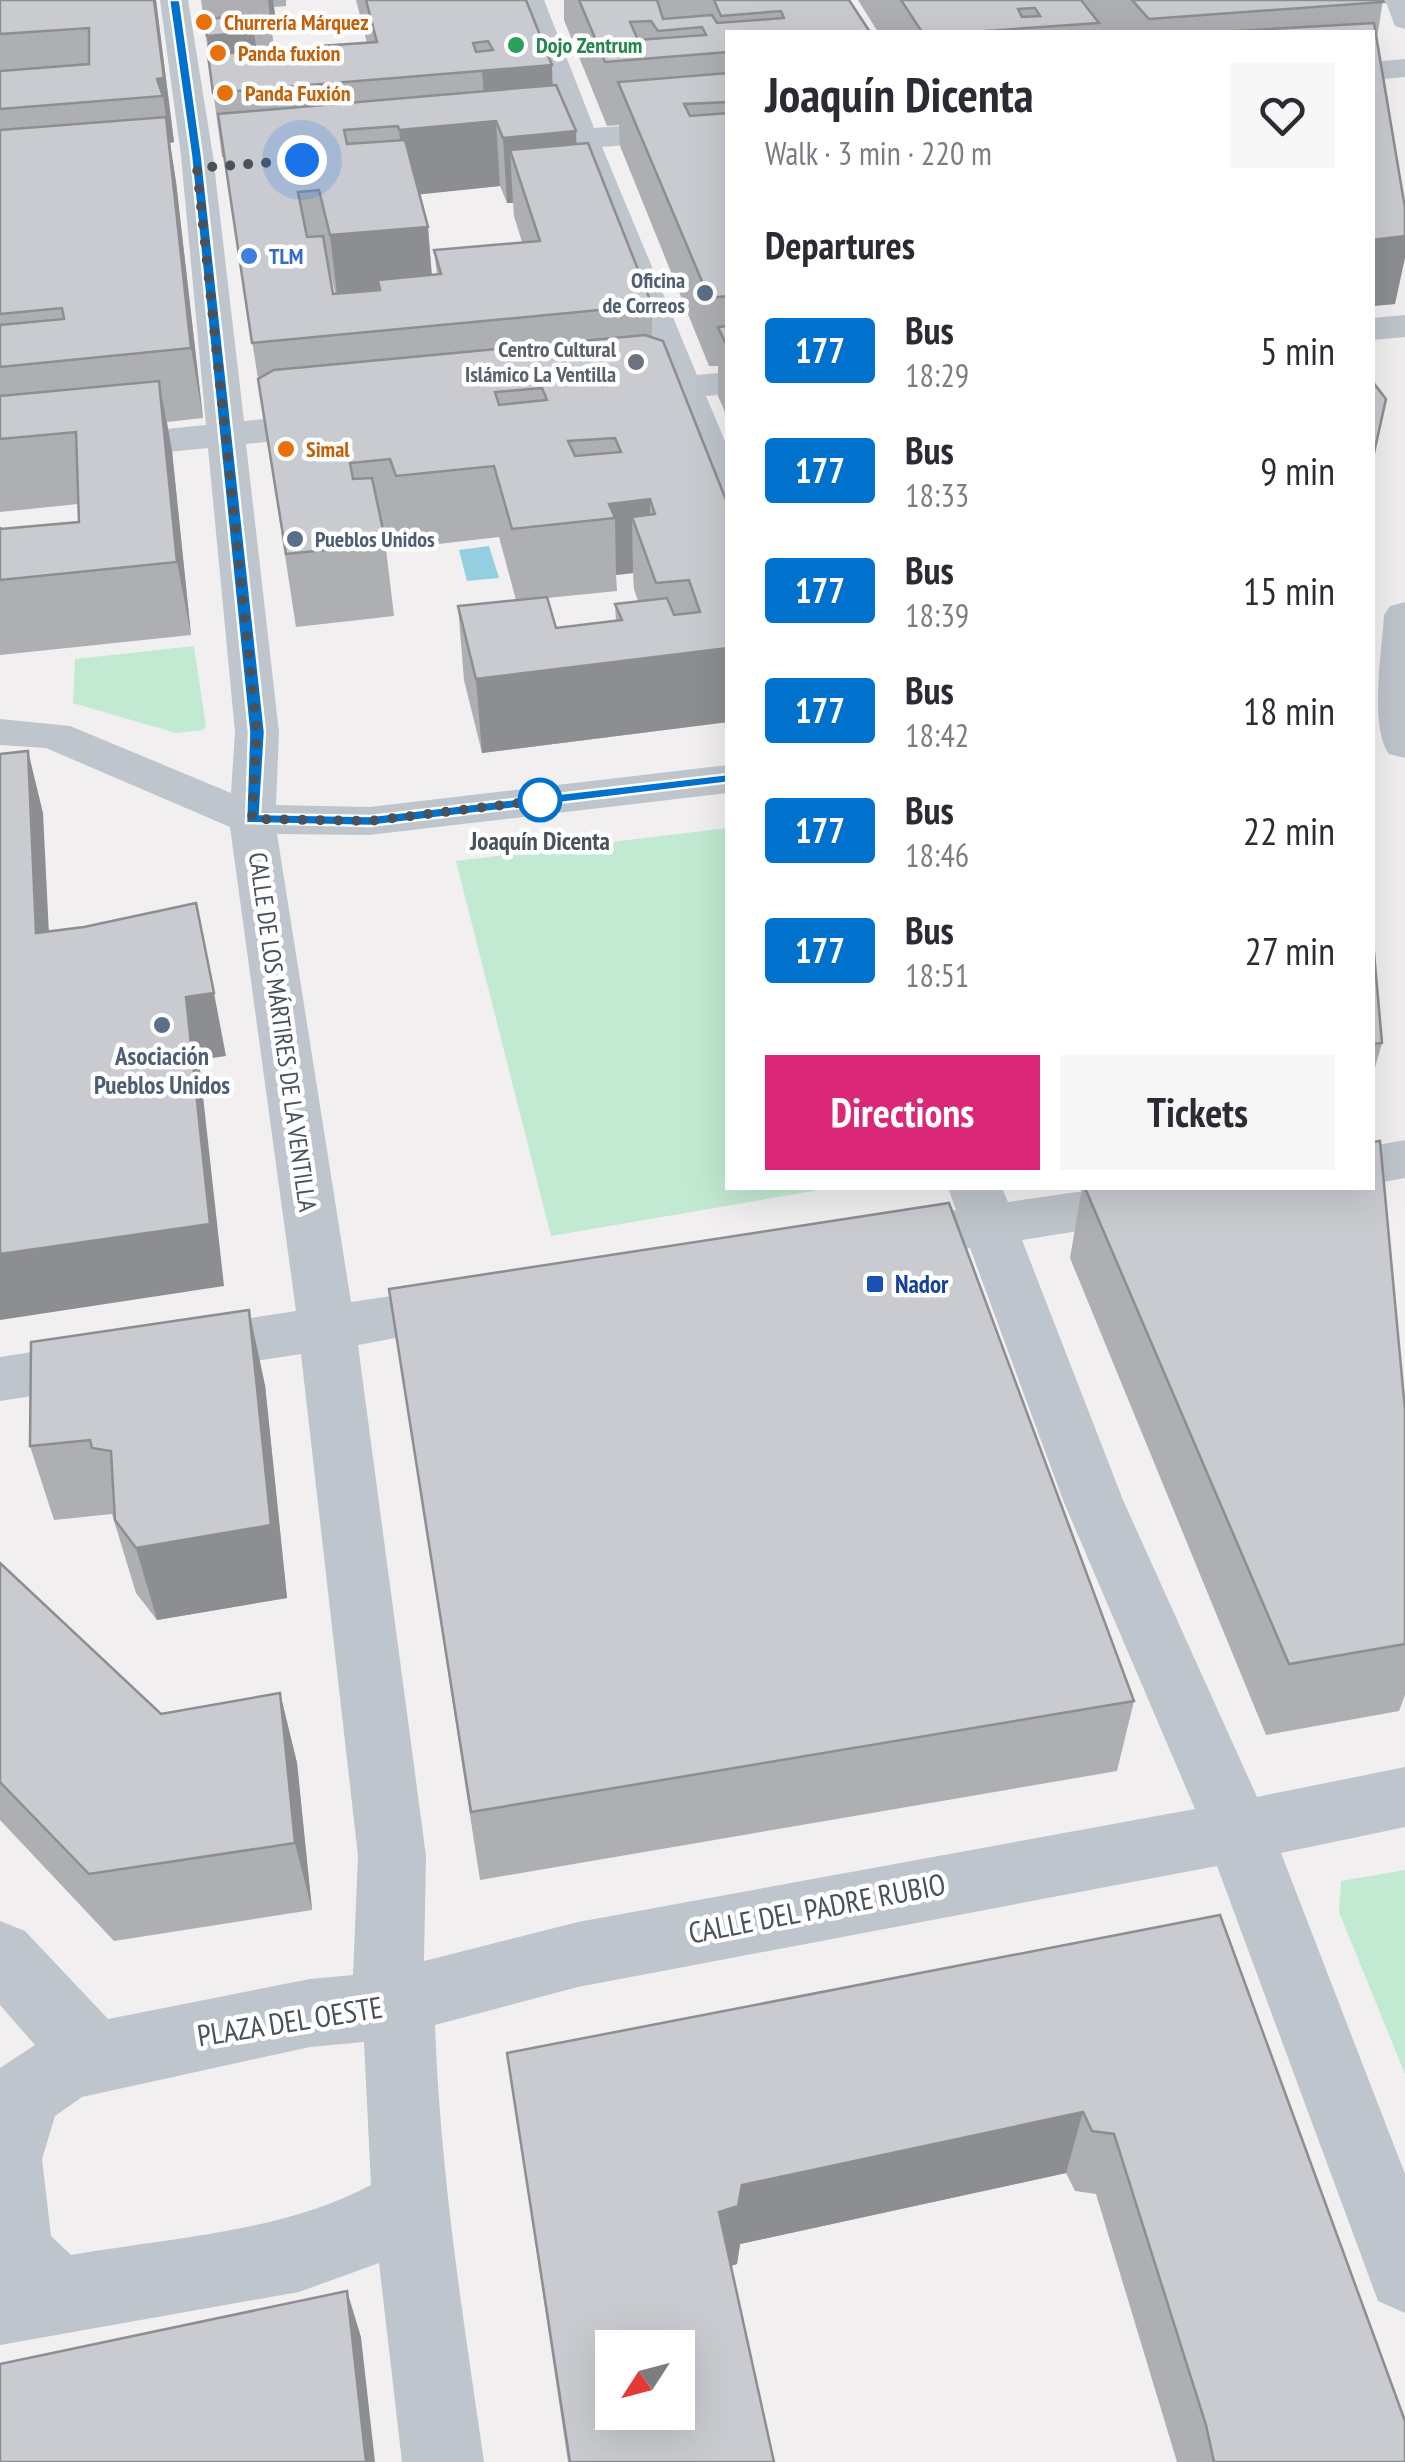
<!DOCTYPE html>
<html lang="en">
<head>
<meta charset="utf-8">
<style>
  :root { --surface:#fff; --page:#f7f7f7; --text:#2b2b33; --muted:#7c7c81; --accent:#db2777 }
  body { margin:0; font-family:"PT Sans Narrow",sans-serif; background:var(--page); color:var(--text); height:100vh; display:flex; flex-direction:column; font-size:38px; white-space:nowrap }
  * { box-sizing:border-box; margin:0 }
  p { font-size:32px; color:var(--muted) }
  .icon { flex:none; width:55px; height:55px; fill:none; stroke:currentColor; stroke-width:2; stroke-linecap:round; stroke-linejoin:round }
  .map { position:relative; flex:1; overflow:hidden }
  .side { position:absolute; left:725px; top:30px; width:650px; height:1160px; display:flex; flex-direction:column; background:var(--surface); border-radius:0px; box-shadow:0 10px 40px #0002 }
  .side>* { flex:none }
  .badge { padding:0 20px; border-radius:8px; font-size:35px; line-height:65px }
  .needle { width:65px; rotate:234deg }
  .tools { position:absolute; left:595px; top:2330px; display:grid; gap:20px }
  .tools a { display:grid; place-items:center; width:100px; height:100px; border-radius:0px; background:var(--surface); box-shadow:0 10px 40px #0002; font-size:50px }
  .you { position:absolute; width:50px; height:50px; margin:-25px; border:8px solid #fff; border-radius:50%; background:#1a73e8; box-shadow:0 0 0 15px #1a73e833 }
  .map>.badge { position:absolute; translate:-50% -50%; box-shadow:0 0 0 5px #fff }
  h2 { padding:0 40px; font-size:38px; line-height:90px }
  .round { display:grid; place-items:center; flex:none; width:105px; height:105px; border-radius:0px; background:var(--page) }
  .head { display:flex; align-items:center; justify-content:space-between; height:170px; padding:0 40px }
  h1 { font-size:48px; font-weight:700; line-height:75px }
  .primary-button { display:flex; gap:20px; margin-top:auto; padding:20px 40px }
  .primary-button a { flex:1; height:115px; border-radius:0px; background:var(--accent); color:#fff; font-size:40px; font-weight:700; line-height:115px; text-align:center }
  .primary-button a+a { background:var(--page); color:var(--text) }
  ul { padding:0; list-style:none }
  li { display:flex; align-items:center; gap:30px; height:120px; padding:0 40px }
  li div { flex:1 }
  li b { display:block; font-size:38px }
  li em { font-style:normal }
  li .badge { min-width:110px; font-weight:700; text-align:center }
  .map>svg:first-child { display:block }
  .green { fill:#c2e9d2 }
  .water { fill:#94cfe1 }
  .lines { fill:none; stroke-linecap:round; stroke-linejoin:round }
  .minor { fill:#bfc5cc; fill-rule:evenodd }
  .wall { fill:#adafb3; fill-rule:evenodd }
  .shaded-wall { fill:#8d8e92 }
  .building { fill:#c9cbd0; stroke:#8d8e92; stroke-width:2.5; fill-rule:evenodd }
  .line { fill:#0072ce; stroke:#fff; stroke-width:2.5 }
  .walk { stroke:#49515a; stroke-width:10; stroke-dasharray:0 18 }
  .food-dot { fill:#e8710a; stroke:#fff; stroke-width:4 }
  .leisure-dot { fill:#2e9e5b; stroke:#fff; stroke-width:4 }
  .shop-dot { fill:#3f7fe0; stroke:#fff; stroke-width:4 }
  .service-dot { fill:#5c6f8a; stroke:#fff; stroke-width:4 }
  .worship-dot { fill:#6b7280; stroke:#fff; stroke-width:4 }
  .stop-dot { fill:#fff; stroke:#0072ce; stroke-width:5 }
  .transit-dot { fill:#1a4fb4; stroke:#fff; stroke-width:4 }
  .labels { text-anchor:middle; stroke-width:9; stroke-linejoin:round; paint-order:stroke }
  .far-food-label { font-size:22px; font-weight:bold; fill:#c56008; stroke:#fff; text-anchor:start }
  .far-leisure-label { font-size:22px; font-weight:bold; fill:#27864d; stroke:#fff; text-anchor:start }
  .far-shop-label { font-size:22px; font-weight:bold; fill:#366cbe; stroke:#fff; text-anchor:start }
  .far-service-label { font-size:22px; font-weight:bold; fill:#4e5e75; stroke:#fff; text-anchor:end }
  .far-worship-label { font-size:22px; font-weight:bold; fill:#5b616d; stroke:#fff; text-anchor:end }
  .stop-label { font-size:25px; font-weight:bold; fill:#49515a; stroke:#fff }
  .street-label { font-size:25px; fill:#49515a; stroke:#fff }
  .service-label { font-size:25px; font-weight:bold; fill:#4e5e75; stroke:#fff }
  .transit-label { font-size:25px; font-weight:bold; fill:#164399; stroke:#fff; text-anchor:start }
  .near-street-label { font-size:30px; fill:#49515a; stroke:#fff }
</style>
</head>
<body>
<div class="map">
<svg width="1405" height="2462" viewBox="0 0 1405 2462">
  <rect width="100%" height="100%" fill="#f1efef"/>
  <g class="green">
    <polygon points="194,646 206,726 203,730 176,733 73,703 75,659"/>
    <polygon points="727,828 728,1188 831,1188 551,1236 456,861"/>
    <polygon points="1405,1870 1405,2074 1339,1912 1341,1881"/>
  </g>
  <polygon class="water" points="489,546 499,578 467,581 459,550"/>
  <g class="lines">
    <g class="minor">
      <path d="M 160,0 L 188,0 L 213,156 L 244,421 L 342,412 L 355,415 L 361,423 L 355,431 L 342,434 L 246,444 L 279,732 L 276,805 L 369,807 L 728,765 L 728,793 L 369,835 L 277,834 L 351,1302 L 466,1285 L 486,1291 L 494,1306 L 486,1321 L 358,1345 L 426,1856 L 424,1961 L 578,1922 L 1195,1809 L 1063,1500 L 970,1248 L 887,1261 L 867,1255 L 859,1241 L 867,1227 L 956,1210 L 948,1188 L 1002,1188 L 1008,1202 L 1105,1188 L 1256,1188 L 1248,1202 L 1229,1207 L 1022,1240 L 1123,1500 L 1257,1797 L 1405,1767 L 1405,1827 L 1281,1853 L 1405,2174 L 1405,2313 L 1378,2301 L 1217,1866 L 578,1987 L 435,2025 C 440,2172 463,2317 484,2462 L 402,2462 L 379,2263 L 299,2292 L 0,2345 L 0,2068 L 35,2045 L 0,2005 L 0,1921 L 25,1931 L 108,2019 L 310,1979 L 353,1975 L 358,1856 L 301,1354 L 0,1401 L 0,1357 L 296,1311 L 230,827 L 46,748 L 0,745 L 0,719 L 70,726 L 231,793 L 235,732 L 208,448 L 0,469 L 0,445 L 206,425 L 181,156 ZM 364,2042 L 371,2185 C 284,2232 168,2238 71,2255 L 51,2236 L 42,2159 L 55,2116 L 82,2097 L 310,2047 Z"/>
      <polygon points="516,0 544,0 594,128 728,118 728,137 602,147 697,375 728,372 728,394 706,396 728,448 728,508 714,504 708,496 670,400 606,407 593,404 587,396 593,388 662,379 571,149 501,155 490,152 485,145 490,138 563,131"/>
      <polygon points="1385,0 1405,0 1405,29 1395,26"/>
      <polygon points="1405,59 1405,77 1372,80 1372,62"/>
      <polygon points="1405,315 1405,337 1372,340 1372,318"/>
      <path d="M 1405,602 L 1405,758 L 1389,754 C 1369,725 1382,651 1384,615 L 1390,606 Z"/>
      <polygon points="1405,1140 1405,1178 1372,1184 1372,1146"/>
    </g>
  </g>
  <g class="wall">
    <polygon points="0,0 156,0 174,142 170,143 176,182 203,418 167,422 172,451 191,635 0,655 0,526 1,529 79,522 78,504 0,512"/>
    <path d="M 201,0 L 286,0 L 286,6 L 274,7 L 277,31 L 272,32 L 275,53 L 267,54 L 268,60 L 322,55 L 367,43 L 356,0 L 526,0 L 552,86 L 577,144 L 652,305 L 652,337 L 728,722 L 482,753 L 464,680 L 458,606 L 516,600 L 499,537 L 403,548 L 397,531 L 384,532 L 394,616 L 296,627 L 224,157 L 222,157 ZM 500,186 L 507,203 L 513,203 L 514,216 L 522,242 L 434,250 L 437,274 L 432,275 L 428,227 L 419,194 ZM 327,257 L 335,293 L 333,294 ZM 633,573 L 634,589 L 638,601 L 615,604 L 616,621 L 556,628 L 547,598 L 617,591 L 616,575 Z"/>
    <polygon points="564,0 849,0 728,32 728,419 718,396 718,366 709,366 620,146 619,125 607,126 564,20"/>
    <polygon points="858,0 1383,0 1377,38 1395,304 1372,306 1372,32 1101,32 1098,29 1098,32 878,32"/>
    <polygon points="1372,930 1382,1043 1372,1078"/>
    <polygon points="1082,1188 1372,1188 1405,1410 1405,1695 1399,1711 1266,1735 1070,1258"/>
    <polygon points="389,1289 1134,1701 1117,1771 480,1880"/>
    <polygon points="265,1385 287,1598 157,1620 136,1593 112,1514 54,1520 30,1446"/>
    <polygon points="0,1563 161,1714 280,1693 297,1763 312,1910 114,1941 0,1820"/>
    <polygon points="1220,1915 1405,2462 1177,2462 1096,2194 1075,2191 1066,2173 740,2244 737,2264 731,2266 774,2462 568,2462 507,2053"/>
  </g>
  <g class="shaded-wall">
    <polygon points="154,0 156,0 174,142 170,143 176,182 203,418 191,348 167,124 163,96 157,79"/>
    <polygon points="268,0 273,0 277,31 272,32"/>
    <polygon points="254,32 262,89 215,93 207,36"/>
    <polygon points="552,65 554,129 496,121 500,186 405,196 399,130 486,122 482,71"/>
    <polygon points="576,131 579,197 510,150 513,203 507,203 503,138"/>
    <polygon points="311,147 316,191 298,192 290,150"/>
    <polygon points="428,227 433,294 378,280 379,299 338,303 330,235"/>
    <polygon points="1405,236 1405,258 1395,304 1372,306 1372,240"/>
    <polygon points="159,381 172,451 191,635 177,562"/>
    <polygon points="650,499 651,568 632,517 633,573 616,575 615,518 609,504"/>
    <polygon points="728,648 728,722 482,753 476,679"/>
    <polygon points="28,751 43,813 52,995 36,933"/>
    <polygon points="214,993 226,1056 199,1060 224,1286 0,1320 0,1254 186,997"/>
    <polygon points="249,1310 265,1385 287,1598 157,1620 136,1548"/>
    <polygon points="280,1693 297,1763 312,1910 295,1843"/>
    <polygon points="1083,2112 1066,2173 740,2244 737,2264 718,2270 719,2212 742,2185"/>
    <polygon points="347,2291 361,2337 375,2462 366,2462"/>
  </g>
  <g class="building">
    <polygon points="0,0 154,0 164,78 157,79 163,96 0,109 0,71 89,64 89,28 0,34"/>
    <path d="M 366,0 L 526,0 L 552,65 L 213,93 L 208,55 L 266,50 L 268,60 L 323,55 L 321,46 L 377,42 ZM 488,41 L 493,50 L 476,52 L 473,43 Z"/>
    <path d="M 579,0 L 657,0 L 663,19 L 712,15 L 717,23 L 784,18 L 781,11 L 721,16 L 714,0 L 849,0 L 870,32 L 728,32 L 728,52 L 605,62 ZM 651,21 L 658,31 L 702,27 L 706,35 L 638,40 L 630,22 Z"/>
    <path d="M 901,0 L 1081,0 L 1099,23 L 971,32 L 922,32 ZM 1035,8 L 1040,16 L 1022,17 L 1018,9 Z"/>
    <polygon points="1132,0 1383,0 1384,2 1149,19"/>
    <polygon points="250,16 254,32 207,36 203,19"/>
    <polygon points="1374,23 1405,208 1405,236 1372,240 1372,32 1219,32"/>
    <polygon points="728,73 728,102 684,104 690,116 728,113 728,296 709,298 618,82"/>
    <path d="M 556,85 L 576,131 L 503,138 L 496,121 L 399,130 L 398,126 L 344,130 L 347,144 L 405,140 L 428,227 L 330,235 L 319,190 L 298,192 L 307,237 L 323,236 L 333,294 L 380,290 L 378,280 L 441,274 L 434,250 L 540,241 L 510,150 L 588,143 L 652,305 L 252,343 L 218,114 ZM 311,147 L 316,171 L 294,173 L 290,150 Z"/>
    <polygon points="166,117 191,348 0,367 0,325 64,319 62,308 0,314 0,130"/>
    <polygon points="728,326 728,348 718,327"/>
    <path d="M 645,335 L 663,341 L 728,505 L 728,648 L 476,679 L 458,606 L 547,597 L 556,628 L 622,620 L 615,604 L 667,598 L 674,615 L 700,612 L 689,580 L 656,583 L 632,517 L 655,514 L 650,499 L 609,504 L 615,518 L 512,529 L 494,466 L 396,476 L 390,459 L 350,463 L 353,479 L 372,478 L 386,544 L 286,554 L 258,379 L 274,370 ZM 542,388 L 547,400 L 499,405 L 495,392 ZM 615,438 L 621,452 L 575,456 L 568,441 Z"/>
    <polygon points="159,381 177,562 0,580 0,527 0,529 79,522 76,432 0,439 0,396"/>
    <polygon points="1372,381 1386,399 1372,462"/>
    <polygon points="28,751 36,933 84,927 196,903 214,993 186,997 210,1224 0,1254 0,754"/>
    <polygon points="1372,930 1382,1043 1372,1044"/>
    <polygon points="1380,1141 1405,1410 1405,1644 1289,1664 1085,1188 1372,1188 1372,1142"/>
    <polygon points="949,1203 1134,1701 471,1812 389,1289"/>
    <polygon points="249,1310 271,1525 136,1548 115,1520 111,1451 92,1448 90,1440 30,1446 31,1342"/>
    <polygon points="0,1563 161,1714 280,1693 295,1843 89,1874 0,1782"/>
    <path d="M 1220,1915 L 1405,2421 L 1405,2462 L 1214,2462 L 1206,2425 L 1114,2134 L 1092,2131 L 1083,2112 L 742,2185 L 738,2206 L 719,2212 L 774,2462 L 570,2462 L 507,2053 ZM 612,2348 L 678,2348 L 678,2412 L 612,2412 Z"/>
    <polygon points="347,2291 366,2462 0,2462 0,2364"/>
  </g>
  <polygon class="line" points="169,0 180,0 202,156 265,732 260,814 370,816 728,774 733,775 733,782 370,826 246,823 249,732 191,156"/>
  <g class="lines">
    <polyline class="walk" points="302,160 197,168 257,732 252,819 370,821 544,800 540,800"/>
  </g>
  <g class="food-dot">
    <circle cx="204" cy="22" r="10"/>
    <circle cx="218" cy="53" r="10"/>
    <circle cx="225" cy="93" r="10"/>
    <circle cx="286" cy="449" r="10"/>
  </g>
  <circle class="leisure-dot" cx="516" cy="45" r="10"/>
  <circle class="shop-dot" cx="249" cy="256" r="10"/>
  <g class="service-dot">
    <circle cx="705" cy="293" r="10"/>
    <circle cx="295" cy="539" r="10"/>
    <circle cx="162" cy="1025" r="10"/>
  </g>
  <circle class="worship-dot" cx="636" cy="362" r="10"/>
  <circle class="stop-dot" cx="540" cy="800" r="20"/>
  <rect class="transit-dot" x="865" y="1274" width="20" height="20" rx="5"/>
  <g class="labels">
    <g class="far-food-label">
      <text x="224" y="30">Churrería Márquez</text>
      <text x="238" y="61">Panda fuxion</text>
      <text x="245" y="101">Panda Fuxión</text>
      <text x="306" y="457">Simal</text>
    </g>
    <g class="far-leisure-label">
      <text x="536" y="53">Dojo Zentrum</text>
    </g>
    <g class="far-shop-label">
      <text x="269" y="264">TLM</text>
    </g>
    <g class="far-service-label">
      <text x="685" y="288">Oficina<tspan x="685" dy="25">de Correos</tspan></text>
      <text x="315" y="547" text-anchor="start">Pueblos Unidos</text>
    </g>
    <g class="far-worship-label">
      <text x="616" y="357">Centro Cultural<tspan x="616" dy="25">Islámico La Ventilla</tspan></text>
    </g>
    <g class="stop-label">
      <text x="540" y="850">Joaquín Dicenta</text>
    </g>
    <g class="street-label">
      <text transform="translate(283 1032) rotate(82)" y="9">CALLE DE LOS MÁRTIRES DE LA VENTILLA</text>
    </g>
    <g class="service-label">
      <text x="162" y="1065">Asociación<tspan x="162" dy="29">Pueblos Unidos</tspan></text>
    </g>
    <g class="transit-label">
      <text x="895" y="1293">Nador</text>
    </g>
    <g class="near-street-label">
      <text transform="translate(817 1909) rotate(-11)" y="10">CALLE DEL PADRE RUBIO</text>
      <text transform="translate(290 2022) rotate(-9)" y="10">PLAZA DEL OESTE</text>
    </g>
  </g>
</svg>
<div class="tools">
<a><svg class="needle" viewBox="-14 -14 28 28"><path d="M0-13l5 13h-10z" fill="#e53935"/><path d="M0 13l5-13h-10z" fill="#7c7c81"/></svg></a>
</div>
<div class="you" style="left:302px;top:160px"></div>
<section class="side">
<div class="head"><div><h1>Joaquín Dicenta</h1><p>Walk · 3 min · 220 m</p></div><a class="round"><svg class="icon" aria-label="heart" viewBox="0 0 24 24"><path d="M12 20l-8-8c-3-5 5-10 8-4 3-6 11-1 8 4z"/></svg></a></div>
<h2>Departures</h2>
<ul>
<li><span class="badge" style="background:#0072ce;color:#fff">177</span><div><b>Bus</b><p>18:29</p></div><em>5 min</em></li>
<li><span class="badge" style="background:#0072ce;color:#fff">177</span><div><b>Bus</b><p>18:33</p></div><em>9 min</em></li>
<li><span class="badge" style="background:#0072ce;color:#fff">177</span><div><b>Bus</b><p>18:39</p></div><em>15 min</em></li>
<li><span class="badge" style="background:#0072ce;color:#fff">177</span><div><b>Bus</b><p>18:42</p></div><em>18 min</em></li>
<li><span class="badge" style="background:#0072ce;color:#fff">177</span><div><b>Bus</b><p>18:46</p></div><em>22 min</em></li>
<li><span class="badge" style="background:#0072ce;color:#fff">177</span><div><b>Bus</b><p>18:51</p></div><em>27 min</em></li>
</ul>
<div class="primary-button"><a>Directions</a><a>Tickets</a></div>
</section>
</div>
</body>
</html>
